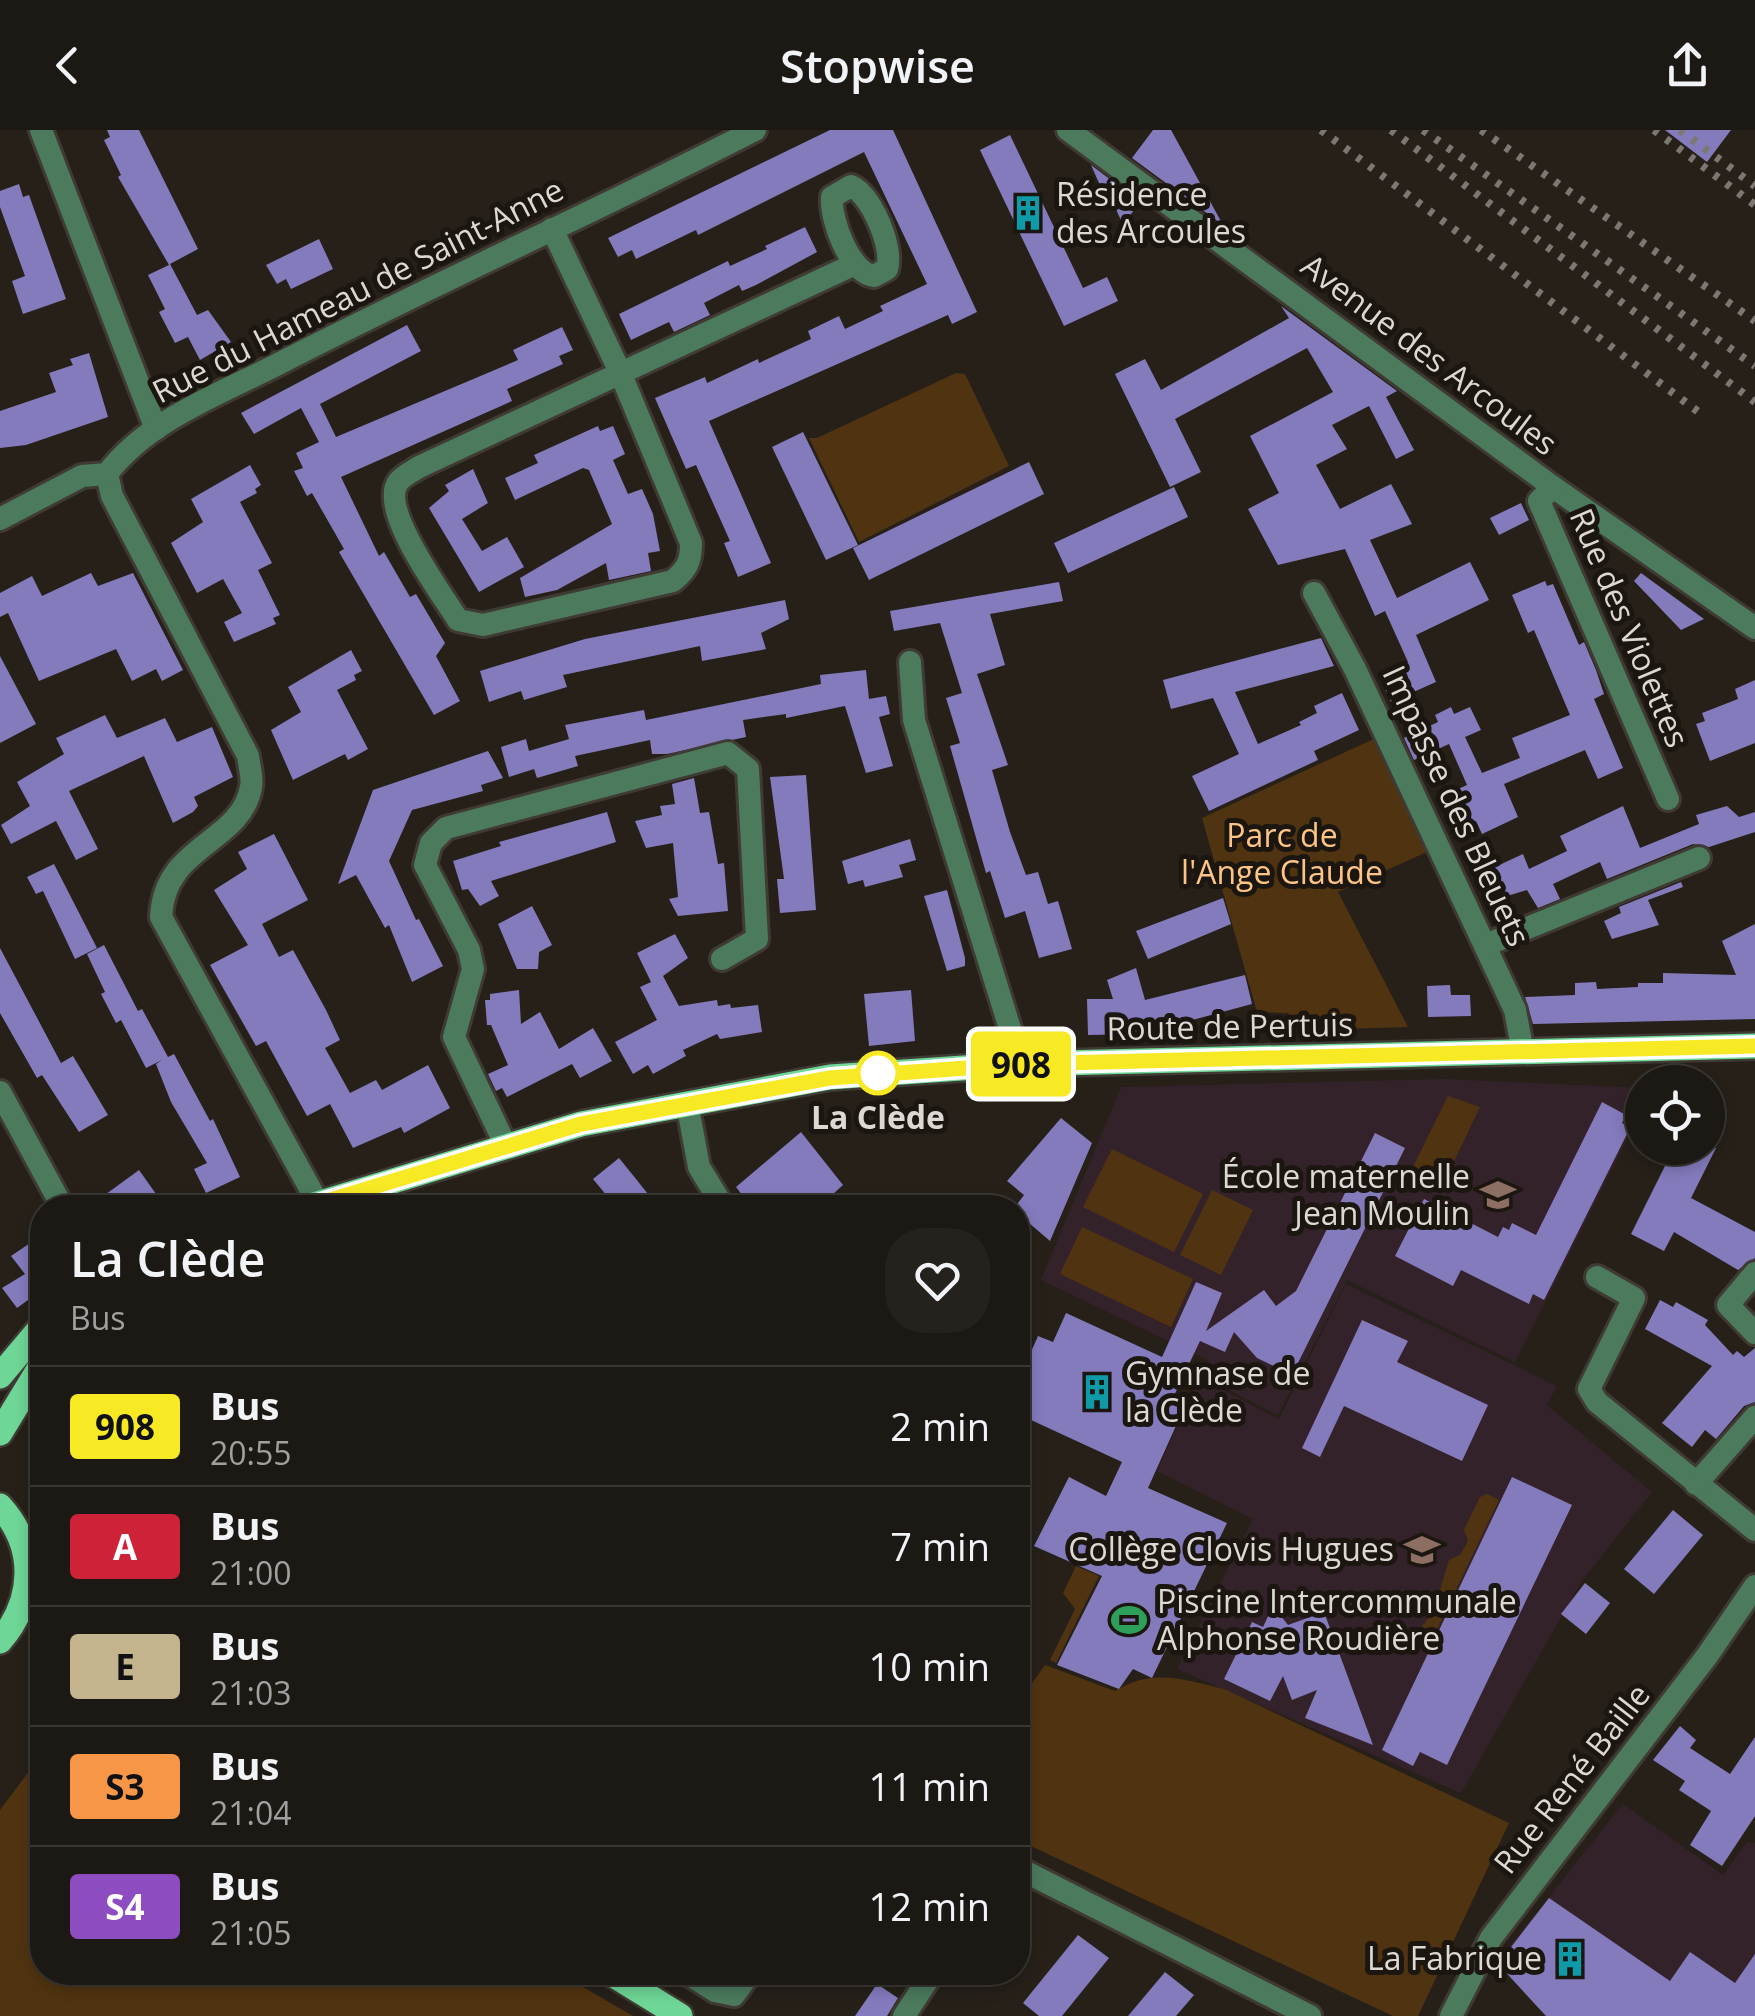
<!DOCTYPE html>
<html lang="en">
<head>
<meta charset="utf-8">
<style>
  :root { --surface:#1c1813; --page:#25211c; --text:#f1f3f6; --muted:#a0a0a0; --line:#3a3733 }
  body { margin:0; font-family:"Open Sans",sans-serif; background:var(--page); color:var(--text); height:100vh; display:flex; flex-direction:column; font-size:38px; white-space:nowrap }
  * { box-sizing:border-box; margin:0 }
  p { font-size:32px; color:var(--muted) }
  .icon { flex:none; width:55px; height:55px; fill:none; stroke:currentColor; stroke-width:2; stroke-linecap:round; stroke-linejoin:round }
  .map { position:relative; flex:1; overflow:hidden }
  .sheet { position:absolute; left:30px; top:1065px; width:1000px; height:790px; display:flex; flex-direction:column; background:var(--surface); border-radius:40px; box-shadow:0 5px 15px #0003,0 0 0 2px var(--line) }
  .sheet>* { flex:none }
  .badge { padding:0 20px; border-radius:8px; font-size:35px; line-height:65px }
  .controls { position:absolute; left:1625px; top:935px; display:grid; gap:20px }
  .controls a { display:grid; place-items:center; width:100px; height:100px; border-radius:50%; background:var(--surface); box-shadow:0 5px 15px #0003,0 0 0 2px var(--line); font-size:50px }
  .map>.badge { position:absolute; translate:-50% -50%; box-shadow:0 0 0 5px #fff }
  .round { display:grid; place-items:center; flex:none; width:105px; height:105px; border-radius:40px; background:var(--page) }
  .overview { display:flex; align-items:center; justify-content:space-between; height:170px; padding:0 40px }
  h1 { font-size:48px; font-weight:600; line-height:75px }
  ul { padding:0; list-style:none }
  li { display:flex; align-items:center; gap:30px; height:120px; padding:0 40px; border-top:2px solid var(--line) }
  li div { flex:1 }
  li b { display:block; font-size:38px }
  li em { font-style:normal }
  li .badge { min-width:110px; font-weight:700; text-align:center }
  header { display:flex; justify-content:space-between; align-items:center; height:130px; padding:0 40px; background:var(--surface); font-size:45px; font-weight:600 }
  .map>svg:first-child { display:block }
  .commercial { fill:#33222a }
  .education { fill:#34222a }
  .green { fill:#503411 }
  .building { fill:#847bbd }
  .lines { fill:none; stroke-linecap:round; stroke-linejoin:round }
  .minor-casing { stroke:#3f3a33; stroke-width:28 }
  .major-casing { stroke:#3f3a33; stroke-width:30 }
  .minor { stroke:#4b7a5c; stroke-width:22 }
  .major { stroke:#6ed696; stroke-width:25 }
  .rail { stroke:#7c7771; stroke-width:8; stroke-dasharray:5 10; stroke-linecap:butt }
  .line-casing { stroke:#fff; stroke-width:22 }
  .line { stroke:#f8e925; stroke-width:15 }
  .stop-dot { fill:#fff; stroke:#f8e925; stroke-width:5 }
  .labels { text-anchor:middle; stroke-width:10; stroke-linejoin:round; paint-order:stroke }
  .poi-label { font-size:32px; fill:#dcd8d3; stroke:#1c1610; text-anchor:start }
  .street-label { font-size:32px; fill:#dcd8d3; stroke:#1c1610 }
  .park-label { font-size:32px; fill:#fcc485; stroke:#1c1610 }
  .stop-label { font-size:32px; font-weight:bold; fill:#dcd8d3; stroke:#1c1610 }
</style>
</head>
<body>
<header><svg class="icon" aria-label="back" viewBox="0 0 24 24"><path d="M15 5l-7 7 7 7"/></svg>Stopwise<svg class="icon" aria-label="share" viewBox="0 0 24 24"><path d="M12 15V3M7 8l5-5 5 5M5 13v7h14v-7"/></svg></header>
<div class="map">
<svg width="1755" height="1886" viewBox="0 0 1755 1886">
  <rect width="100%" height="100%" fill="#262019"/>
  <polygon class="commercial" points="1623,1674 1723,1745 1747,1712 1755,1713 1755,1886 1546,1886 1497,1832"/>
  <g class="education">
    <polygon points="1445,949 1642,958 1642,979 1515,1232 1347,1150 1278,1285 1201,1246 1208,1230 1041,1150 1121,957"/>
    <polygon points="1346,1154 1557,1256 1547,1275 1652,1362 1581,1452 1461,1663 1177,1539 1253,1389 1157,1341 1199,1248 1279,1289"/>
  </g>
  <g class="green">
    <polygon points="956,243 965,244 1009,336 859,412 809,308 817,308"/>
    <polygon points="1376,608 1429,721 1338,762 1408,897 1304,900 1288,883 1257,882 1202,688"/>
    <polygon points="1448,966 1480,977 1444,1052 1437,1055 1410,1043"/>
    <polygon points="1112,1019 1203,1064 1174,1122 1083,1077"/>
    <polygon points="1212,1060 1253,1080 1221,1145 1180,1125"/>
    <polygon points="1082,1097 1193,1149 1171,1197 1060,1144"/>
    <polygon points="1487,1364 1499,1370 1429,1516 1415,1505 1434,1481 1449,1430 1460,1425 1468,1411 1464,1400 1480,1367"/>
    <polygon points="1076,1436 1099,1446 1056,1533 1050,1530 1075,1479 1063,1463"/>
    <path d="M 1045,1535 L 1115,1561 C 1151,1538 1184,1549 1224,1559 L 1509,1693 L 1418,1886 L 1393,1886 L 1018,1710 L 1018,1573 Z"/>
    <polygon points="42,1624 42,1842 559,1843 633,1886 0,1886 0,1680"/>
  </g>
  <g class="building">
    <polygon points="107,0 139,0 198,119 170,134 197,185 208,180 231,212 200,230 188,207 175,213 159,182 165,179 148,145 169,135 118,47 121,45 104,10 110,7"/>
    <polygon points="830,0 893,0 977,182 952,194 948,185 709,291 771,433 738,447 724,413 730,411 696,335 686,339 655,268 705,247 707,253 758,229 759,233 811,209 808,201 839,186 845,199 883,181 880,176 927,154 864,22 698,105 696,100 636,129 632,120 618,127 608,108"/>
    <polygon points="1153,0 1171,0 1223,95 1132,28"/>
    <polygon points="1665,0 1731,0 1707,32"/>
    <polygon points="1010,5 1083,158 1107,147 1118,171 1064,196 980,20"/>
    <polygon points="1091,35 1140,72 1123,95 1115,77 1111,80"/>
    <polygon points="19,54 23,67 29,65 66,169 23,184 12,151 25,146 0,77 0,61"/>
    <polygon points="805,97 817,122 756,155 742,161 739,155 704,173 710,185 674,202 669,192 631,210 619,184 728,131 730,136 767,119 765,116"/>
    <polygon points="319,109 333,139 291,159 286,149 277,154 266,135"/>
    <polygon points="1281,176 1397,261 1386,267 1414,320 1396,329 1369,276 1332,295 1347,319 1316,335 1340,379 1391,354 1412,394 1370,410 1397,468 1470,432 1489,470 1416,505 1436,552 1391,572 1384,556 1391,552 1386,542 1408,532 1385,481 1375,486 1345,419 1278,435 1248,379 1279,363 1250,306 1333,262 1307,218 1175,289 1201,342 1170,357 1115,244 1145,229 1161,260 1289,188"/>
    <polygon points="407,195 421,221 320,274 336,307 518,230 513,220 562,197 573,220 559,226 563,234 507,259 512,271 341,347 379,426 384,422 410,467 416,464 445,513 436,526 460,571 434,585 339,422 344,419 312,363 307,366 294,341 303,338 296,323 319,312 301,278 254,304 241,283"/>
    <polygon points="89,223 108,287 26,315 0,318 0,281 56,262 49,243 73,235 70,229"/>
    <polygon points="598,296 600,301 613,296 625,324 613,330 628,364 642,359 653,384 660,421 648,423 651,441 609,450 606,433 557,460 525,467 520,448 612,394 589,340 583,338 515,370 505,348 538,333 534,325"/>
    <polygon points="803,302 858,415 826,430 772,317"/>
    <polygon points="1029,332 1044,364 869,450 853,418"/>
    <polygon points="250,335 261,355 255,359 257,363 240,372 272,433 258,440 280,485 273,488 276,494 234,512 224,492 242,483 223,449 197,463 171,413 203,392 191,369"/>
    <polygon points="473,339 488,373 462,389 482,421 507,407 524,437 479,462 429,378 449,361 445,355"/>
    <polygon points="1174,357 1188,387 1068,443 1054,413"/>
    <polygon points="1521,373 1529,390 1499,405 1490,388"/>
    <polygon points="91,443 98,456 133,443 183,540 162,551 156,539 132,551 116,519 39,551 8,483 0,487 0,463 32,446 42,466"/>
    <polygon points="1641,443 1704,489 1681,500 1634,451"/>
    <polygon points="1545,451 1547,456 1553,454 1579,515 1584,512 1596,540 1604,564 1594,569 1623,638 1598,649 1585,620 1504,654 1518,687 1482,704 1476,691 1454,701 1438,668 1467,655 1449,614 1414,630 1404,608 1438,592 1435,585 1451,577 1454,584 1470,577 1481,600 1465,607 1482,643 1520,628 1512,608 1570,585 1534,500 1528,503 1512,465"/>
    <polygon points="1059,452 1063,471 990,484 1005,535 977,544 1008,635 992,640 1010,702 1026,745 1038,742 1048,774 1058,771 1072,819 1039,828 1025,781 1005,788 990,741 986,743 950,616 960,613 946,568 962,563 940,493 894,501 890,481"/>
    <polygon points="785,470 789,489 761,503 766,519 702,531 700,516 563,545 567,557 524,570 521,561 489,572 480,541 585,509"/>
    <polygon points="1321,508 1334,536 1235,562 1258,614 1301,595 1299,592 1317,583 1314,576 1342,563 1359,600 1314,621 1318,630 1209,681 1192,646 1239,624 1213,568 1171,579 1163,550"/>
    <polygon points="351,520 362,541 354,545 356,550 337,560 368,619 348,630 345,624 293,650 271,600 301,582 288,557"/>
    <polygon points="0,526 36,594 0,613"/>
    <polygon points="866,540 869,569 886,566 890,584 879,587 893,636 866,643 845,576 786,588 786,584 743,590 746,607 667,624 652,624 650,610 575,626 578,636 537,648 534,639 509,647 501,617 526,609 529,621 569,609 565,595 644,580 646,590 821,554 820,545"/>
    <polygon points="1755,550 1755,613 1710,631 1696,594 1705,591 1702,583 1738,569 1735,559"/>
    <polygon points="105,585 117,608 165,588 177,612 212,597 233,647 194,667 198,676 193,682 173,693 144,626 69,661 98,719 76,730 56,691 11,714 1,695 30,676 17,652 64,624 56,608"/>
    <polygon points="488,621 503,648 481,655 483,661 412,680 389,731 416,790 419,789 443,836 412,852 389,795 385,798 356,745 338,754 373,660"/>
    <polygon points="806,645 816,780 780,783 777,749 784,749 770,647"/>
    <polygon points="694,648 700,683 709,682 718,734 724,733 728,781 678,786 669,769 678,767 673,713 646,718 635,691 662,685 660,676 675,674 672,654"/>
    <polygon points="1623,676 1640,718 1699,694 1696,685 1727,676 1739,687 1755,682 1755,702 1709,717 1693,714 1607,749 1600,732 1553,754 1560,769 1538,778 1527,760 1494,770 1482,743 1523,724 1529,739 1567,721 1560,706"/>
    <polygon points="607,682 616,712 491,751 499,766 480,776 468,759 462,760 453,731 501,716 499,712"/>
    <polygon points="274,704 308,770 262,794 279,827 293,820 326,880 340,910 325,918 350,963 376,950 382,960 428,935 450,978 404,1003 401,997 353,1018 330,974 307,986 266,911 256,916 210,835 248,815 214,760 247,739 238,722"/>
    <polygon points="910,709 916,730 899,735 903,747 865,757 863,750 848,754 842,731"/>
    <polygon points="54,734 97,818 75,829 43,761 36,764 27,747"/>
    <polygon points="1681,752 1683,757 1648,770 1659,795 1612,809 1604,791 1621,783 1619,777"/>
    <polygon points="947,760 965,828 965,836 947,841 924,766"/>
    <polygon points="1223,768 1231,794 1148,829 1136,801"/>
    <polygon points="532,776 552,815 539,822 538,839 517,839 498,794"/>
    <polygon points="1755,794 1755,889 1533,894 1525,867 1575,865 1575,853 1596,852 1597,859 1638,857 1638,853 1663,853 1663,843 1736,845 1722,811"/>
    <polygon points="675,804 688,828 663,846 679,876 717,870 718,876 730,874 731,878 758,875 762,902 720,909 717,904 683,920 686,926 653,944 648,935 633,944 615,912 657,890 640,857 651,852 637,823"/>
    <polygon points="104,815 138,881 142,879 168,927 174,924 210,991 213,989 240,1047 206,1063 194,1039 207,1033 171,972 156,934 162,930 146,938 121,890 116,893 101,864 105,862 87,824"/>
    <polygon points="0,818 61,933 73,926 108,985 79,1002 42,945 37,948 0,883"/>
    <polygon points="1136,838 1145,870 1245,845 1252,874 1140,904 1088,905 1087,869 1113,869 1107,850"/>
    <polygon points="1450,855 1451,865 1470,865 1471,886 1428,887 1427,856"/>
    <polygon points="519,860 521,894 540,882 559,919 593,898 612,931 580,948 572,934 507,967 502,958 496,961 488,944 508,935 491,895 487,895 485,870 490,870 490,864"/>
    <polygon points="911,860 915,911 869,916 864,864"/>
    <polygon points="1602,972 1626,985 1622,993 1630,998 1544,1170 1533,1164 1529,1174 1461,1140 1453,1156 1395,1126 1424,1069 1498,1107 1503,1097 1509,1100 1512,1093 1536,1105"/>
    <polygon points="1061,988 1092,1013 1050,1111 1029,1093 1018,1108 1018,1073 1024,1065 1007,1051"/>
    <polygon points="801,1002 843,1055 832,1065 843,1078 752,1078 736,1057"/>
    <polygon points="1375,1003 1405,1018 1292,1245 1257,1228 1234,1202 1225,1222 1200,1211 1171,1272 1184,1278 1148,1358 1227,1393 1152,1548 1133,1539 1119,1559 1057,1535 1102,1446 1034,1416 1069,1347 1106,1366 1122,1332 1018,1284 1018,1251 1038,1206 1053,1212 1066,1183 1162,1227 1196,1152 1222,1163 1206,1201 1264,1160 1276,1176 1296,1161"/>
    <polygon points="1674,1018 1716,1018 1691,1068 1755,1102 1755,1128 1738,1140 1674,1102 1664,1121 1631,1104"/>
    <polygon points="619,1028 636,1049 659,1078 617,1078 593,1049"/>
    <polygon points="139,1040 166,1078 87,1078"/>
    <polygon points="42,1105 42,1167 39,1162 17,1178 2,1158 25,1144 11,1126"/>
    <polygon points="1660,1170 1673,1177 1676,1172 1708,1190 1705,1195 1733,1225 1737,1221 1744,1227 1755,1218 1755,1272 1744,1276 1716,1309 1705,1300 1692,1317 1662,1293 1712,1236 1645,1199"/>
    <polygon points="1362,1190 1408,1211 1397,1232 1488,1275 1462,1331 1344,1276 1320,1327 1302,1318"/>
    <polygon points="1512,1347 1572,1375 1447,1635 1420,1622 1413,1636 1382,1620"/>
    <polygon points="1673,1380 1703,1405 1654,1464 1624,1439"/>
    <polygon points="1585,1453 1610,1473 1586,1504 1561,1484"/>
    <polygon points="1273,1476 1288,1495 1324,1482 1373,1615 1305,1588 1317,1560 1292,1570 1283,1546 1270,1571 1224,1549 1252,1492 1263,1497"/>
    <polygon points="1680,1596 1696,1610 1690,1618 1730,1644 1755,1607 1755,1686 1722,1736 1690,1715 1711,1681 1679,1660 1685,1651 1653,1630"/>
    <polygon points="1549,1768 1670,1851 1690,1822 1735,1853 1755,1824 1755,1886 1546,1886 1498,1834"/>
    <polygon points="1078,1805 1109,1828 1062,1886 1039,1886 1023,1873"/>
    <polygon points="1165,1842 1194,1865 1176,1886 1128,1886"/>
    <polygon points="877,1854 898,1868 887,1886 855,1886"/>
  </g>
  <g class="lines">
    <defs>
      <g id="minor">
        <polyline points="41,0 156,299"/>
        <polyline points="1068,0 1553,357 1755,498"/>
        <path d="M 851,56 C 871,64 894,118 887,139 L 874,146 C 850,143 830,90 832,67 Z"/>
        <path d="M 552,99 L 620,242 L 691,413 C 691,432 687,439 673,451 L 483,495 L 458,490 C 442,464 377,378 399,351 C 403,346 413,341 419,337 L 855,134"/>
        <path d="M 107,344 L 112,366 L 248,626 C 249,635 253,648 251,657 C 241,714 164,714 161,787 L 318,1073"/>
        <polyline points="1553,357 1539,371 1668,669"/>
        <path d="M 0,389 L 82,346 L 107,344 C 148,289 225,262 284,231 C 440,151 599,80 755,0"/>
        <polyline points="1314,463 1355,539 1515,880 1523,922"/>
        <polyline points="910,532 914,590 1021,934"/>
        <polyline points="1486,815 1699,728"/>
        <polyline points="0,962 63,1078"/>
        <polyline points="687,973 699,1037 724,1078"/>
        <polyline points="505,1014 454,907 473,839 469,820 425,735 431,713 446,698 728,623 748,639 757,809 722,829"/>
        <polyline points="1755,1143 1728,1175 1755,1203"/>
        <polyline points="1597,1147 1634,1168 1589,1259 1597,1272 1755,1400"/>
        <polyline points="1696,1354 1755,1287"/>
        <polyline points="1018,1738 1310,1886"/>
        <polyline points="685,1842 715,1861 734,1865 751,1842"/>
        <polyline points="904,1886 933,1842"/>
        <polyline points="1451,1886 1491,1808 1707,1526 1755,1456"/>
      </g>
      <g id="major">
        <polyline points="304,1078 581,994 830,947 1021,934 1755,916"/>
        <polyline points="0,1246 42,1196"/>
        <polyline points="0,1303 42,1234"/>
        <path d="M 0,1376 C 37,1417 35,1470 0,1511"/>
        <polyline points="609,1842 680,1886"/>
      </g>
    </defs>
    <use href="#minor" class="minor-casing"/>
    <use href="#major" class="major-casing"/>
    <use href="#minor" class="minor"/>
    <use href="#major" class="major"/>
    <g class="rail">
      <polyline points="1321,0 1704,286"/>
      <polyline points="1391,0 1755,272"/>
      <polyline points="1423,0 1755,236"/>
      <polyline points="1481,0 1755,191"/>
      <polyline points="1654,0 1755,75"/>
      <polyline points="1680,0 1755,56"/>
    </g>
  </g>
  <g class="lines">
    <defs>
      <polyline id="line" points="304,1078 581,994 830,948 1021,934 1755,916"/>
    </defs>
    <use href="#line" class="line-casing"/>
    <use href="#line" class="line"/>
  </g>
  <defs>
    <symbol id="building-bare" viewBox="-9 -9 18 18"><path d="M-4-6H4V6H1V3H-1V6H-4ZM-2.5-4.3h1.7v1.8h-1.7ZM.8-4.3h1.7v1.8H.8ZM-2.5-1h1.7V.8h-1.7ZM.8-1h1.7V.8H.8Z" fill="#0f9aa8" stroke="#1c1610" stroke-width="2.5" paint-order="stroke"/></symbol>
    <symbol id="school-bare" viewBox="-9 -9 18 18"><path d="M0-5L7-2L0 1L-7-2ZM-4 1L0 2.5L4 1V4Q0 6-4 4Z" fill="#8d6e63" stroke="#1c1610" stroke-width="2.5" paint-order="stroke"/></symbol>
    <symbol id="stadium-bare" viewBox="-9 -9 18 18"><path d="M0-5a6.5 5 0 1 0 0 10a6.5 5 0 1 0 0-10ZM-3.5-1.8h7v3.6h-7Z" fill="#2e9e5b" stroke="#1c1610" stroke-width="2.5" paint-order="stroke"/></symbol>
  </defs>
  <g fill-rule="evenodd">
    <use href="#building-bare" x="1003" y="58" width="50" height="50"/>
    <use href="#school-bare" x="1473" y="1040" width="50" height="50"/>
    <use href="#building-bare" x="1072" y="1237" width="50" height="50"/>
    <use href="#school-bare" x="1397" y="1395" width="50" height="50"/>
    <use href="#stadium-bare" x="1104" y="1465" width="50" height="50"/>
    <use href="#building-bare" x="1545" y="1804" width="50" height="50"/>
  </g>
  <circle class="stop-dot" cx="878" cy="943" r="20"/>
  <g class="labels">
    <g class="poi-label">
      <text x="1056" y="76">Résidence<tspan x="1056" dy="37">des Arcoules</tspan></text>
      <text x="1470" y="1058" text-anchor="end">École maternelle<tspan x="1470" dy="37">Jean Moulin</tspan></text>
      <text x="1125" y="1255">Gymnase de<tspan x="1125" dy="37">la Clède</tspan></text>
      <text x="1394" y="1431" text-anchor="end">Collège Clovis Hugues</text>
      <text x="1157" y="1483">Piscine Intercommunale<tspan x="1157" dy="37">Alphonse Roudière</tspan></text>
      <text x="1542" y="1840" text-anchor="end">La Fabrique</text>
    </g>
    <g class="street-label">
      <text transform="translate(358 161) rotate(-27)" y="11">Rue du Hameau de Saint-Anne</text>
      <text transform="translate(1429 225) rotate(37)" y="11">Avenue des Arcoules</text>
      <text transform="translate(1629 498) rotate(67)" y="11">Rue des Violettes</text>
      <text transform="translate(1456 676) rotate(65)" y="11">Impasse des Bleuets</text>
      <text transform="translate(1230 897) rotate(-1)" y="11">Route de Pertuis</text>
      <text transform="translate(1572 1649) rotate(-52)" y="11">Rue René Baille</text>
    </g>
    <g class="park-label">
      <text x="1282" y="717">Parc de<tspan x="1282" dy="37">l'Ange Claude</tspan></text>
    </g>
    <g class="stop-label">
      <text x="878" y="999">La Clède</text>
    </g>
  </g>
</svg>
<div class="controls">
<a><svg class="icon" aria-label="locate" viewBox="0 0 24 24"><circle cx="12" cy="12" r="6"/><path d="M12 2v4M12 18v4M2 12h4M18 12h4"/></svg></a>
</div>
<b class="badge" style="left:1021px;top:934px;background:#f8e925;color:#111">908</b>
<section class="sheet">
<div class="overview"><div><h1>La Clède</h1><p>Bus</p></div><a class="round"><svg class="icon" aria-label="heart" viewBox="0 0 24 24"><path d="M12 20l-8-8c-3-5 5-10 8-4 3-6 11-1 8 4z"/></svg></a></div>
<ul>
<li><span class="badge" style="background:#f8e925;color:#111">908</span><div><b>Bus</b><p>20:55</p></div><em>2 min</em></li>
<li><span class="badge" style="background:#ce2239;color:#fff">A</span><div><b>Bus</b><p>21:00</p></div><em>7 min</em></li>
<li><span class="badge" style="background:#c3b48e;color:#111">E</span><div><b>Bus</b><p>21:03</p></div><em>10 min</em></li>
<li><span class="badge" style="background:#f79646;color:#111">S3</span><div><b>Bus</b><p>21:04</p></div><em>11 min</em></li>
<li><span class="badge" style="background:#8d4cbf;color:#fff">S4</span><div><b>Bus</b><p>21:05</p></div><em>12 min</em></li>
</ul>
</section>
</div>
</body>
</html>
